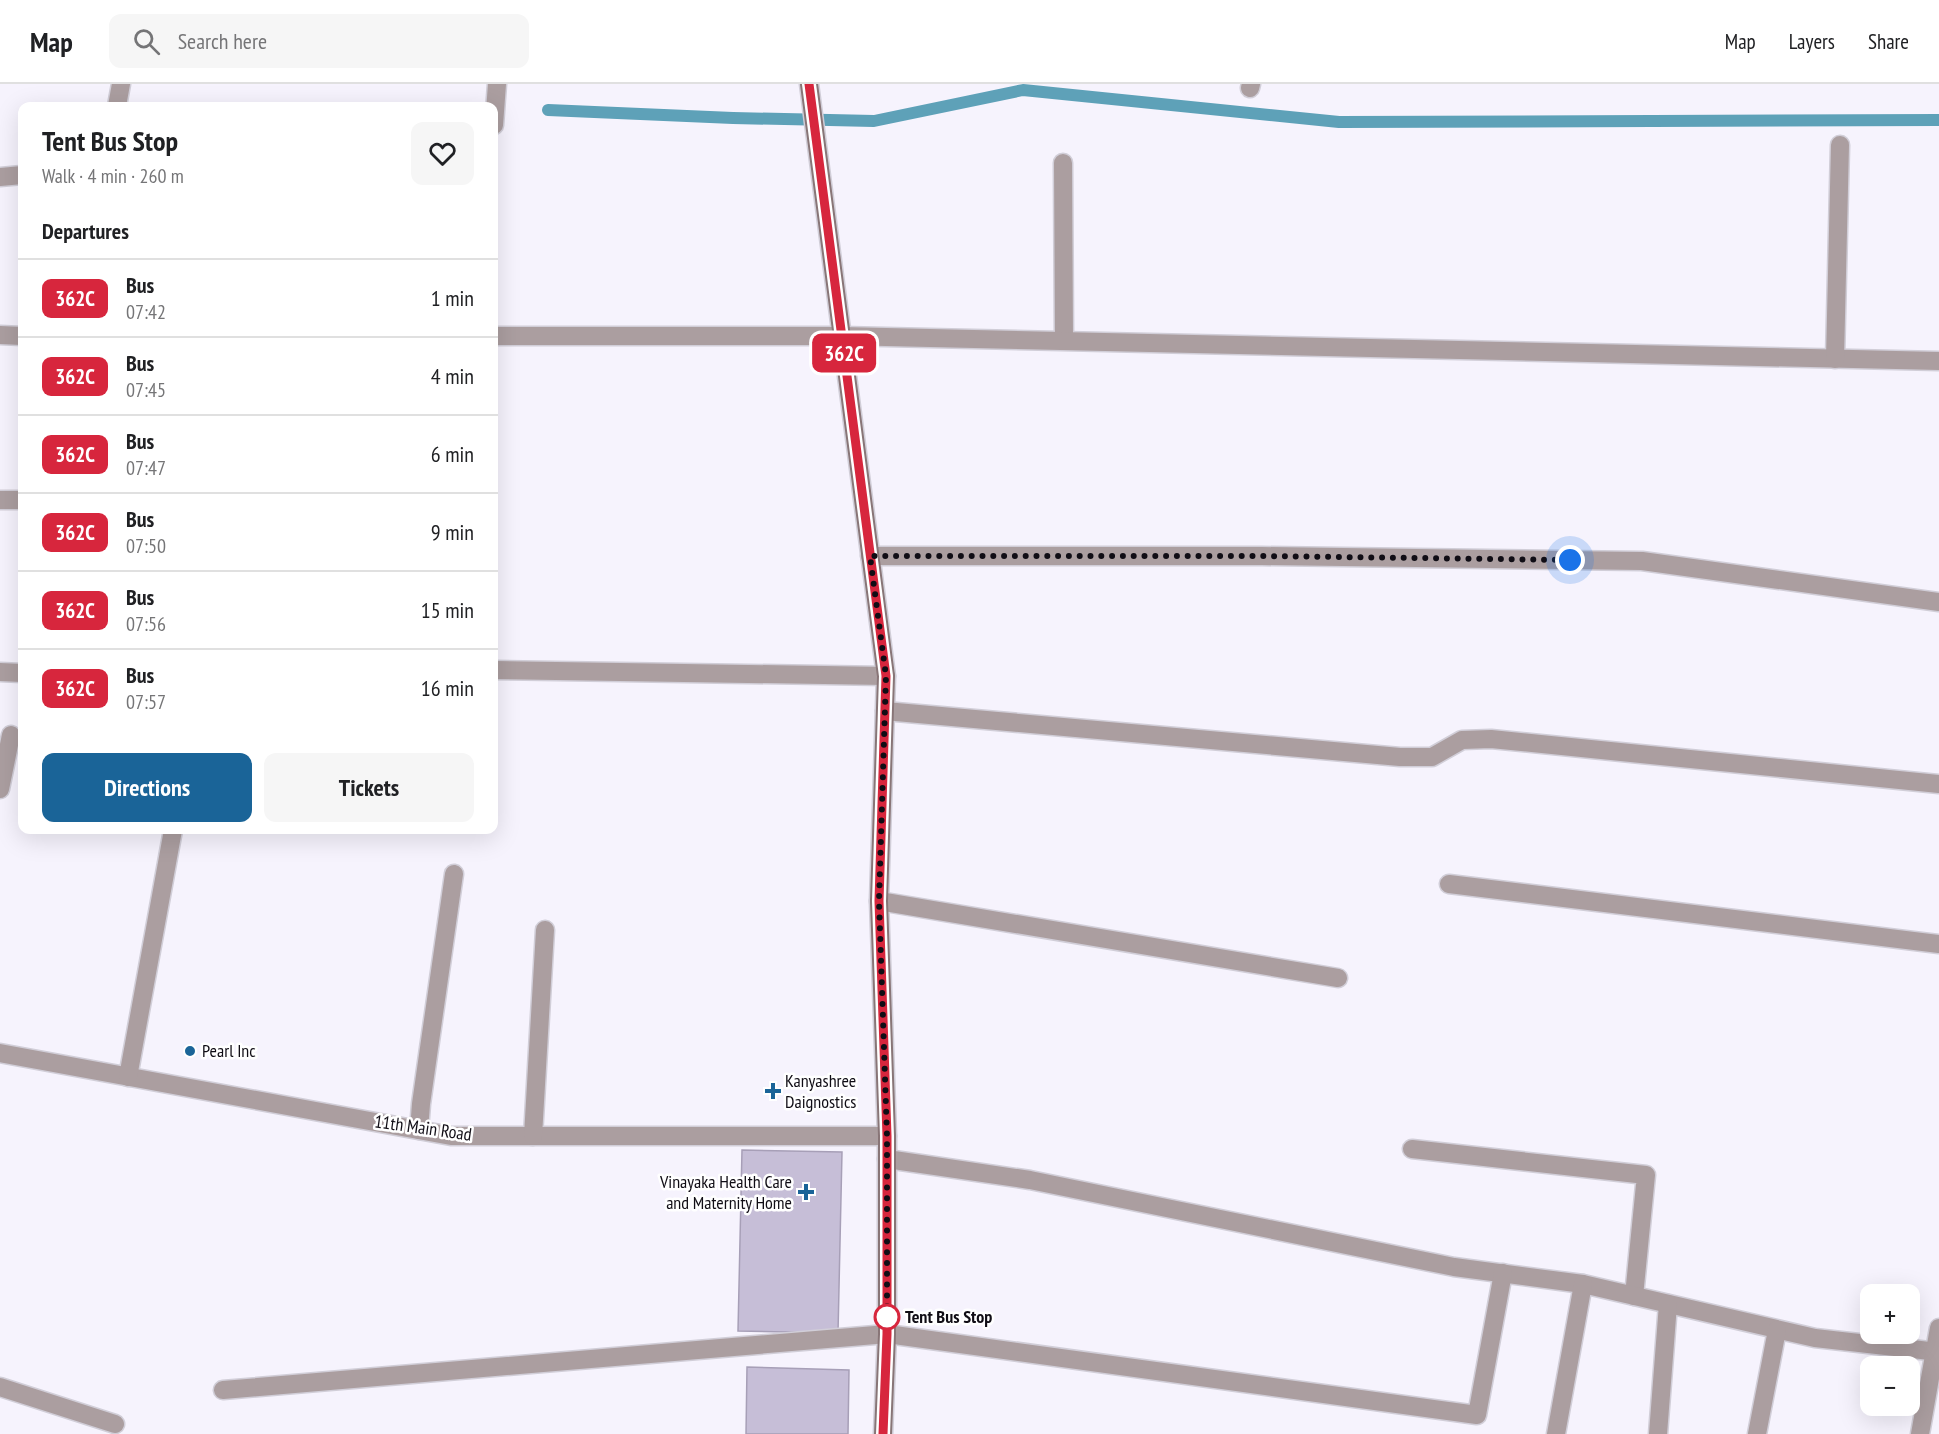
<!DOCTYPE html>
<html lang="en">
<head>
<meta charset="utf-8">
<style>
  :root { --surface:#fff; --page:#f6f6f6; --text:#202124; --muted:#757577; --line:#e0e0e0; --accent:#1a6498 }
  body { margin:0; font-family:"PT Sans Narrow",sans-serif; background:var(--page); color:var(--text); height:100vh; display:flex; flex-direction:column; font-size:22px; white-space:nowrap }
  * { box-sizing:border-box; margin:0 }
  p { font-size:20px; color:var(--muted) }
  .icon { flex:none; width:33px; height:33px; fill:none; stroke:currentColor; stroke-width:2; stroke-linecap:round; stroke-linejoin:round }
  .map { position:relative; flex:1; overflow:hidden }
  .side { position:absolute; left:18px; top:18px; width:480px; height:732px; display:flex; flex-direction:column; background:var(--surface); border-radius:12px; box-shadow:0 6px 24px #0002 }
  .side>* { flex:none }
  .badge { padding:0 12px; border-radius:9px; font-size:21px; line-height:39px }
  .buttons { position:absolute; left:1860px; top:1200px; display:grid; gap:12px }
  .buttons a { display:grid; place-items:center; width:60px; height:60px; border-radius:12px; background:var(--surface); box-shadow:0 6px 24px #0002; font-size:30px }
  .you { position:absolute; width:30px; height:30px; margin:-15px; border:4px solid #fff; border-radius:50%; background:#1a73e8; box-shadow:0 0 0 9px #1a73e833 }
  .map>.badge { position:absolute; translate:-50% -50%; box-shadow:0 0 0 3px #fff }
  h2 { padding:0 24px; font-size:22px; line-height:54px }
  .round { display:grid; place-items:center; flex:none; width:63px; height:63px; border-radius:12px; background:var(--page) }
  .headline { display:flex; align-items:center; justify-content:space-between; height:102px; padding:0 24px }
  h1 { font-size:28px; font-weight:700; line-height:45px }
  .action { display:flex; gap:12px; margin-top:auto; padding:12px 24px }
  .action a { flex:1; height:69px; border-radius:12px; background:var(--accent); color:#fff; font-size:24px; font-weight:700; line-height:69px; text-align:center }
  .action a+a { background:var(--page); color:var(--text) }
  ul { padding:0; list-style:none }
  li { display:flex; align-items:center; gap:18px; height:78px; padding:0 24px; border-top:2px solid var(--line) }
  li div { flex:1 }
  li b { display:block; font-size:22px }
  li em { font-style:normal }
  li .badge { min-width:66px; font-weight:700; text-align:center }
  header { display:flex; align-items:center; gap:36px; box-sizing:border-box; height:84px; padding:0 30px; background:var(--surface); border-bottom:2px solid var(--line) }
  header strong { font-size:28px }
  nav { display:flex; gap:33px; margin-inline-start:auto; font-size:21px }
  .search { width:420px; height:54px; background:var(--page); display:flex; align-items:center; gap:15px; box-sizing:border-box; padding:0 21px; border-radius:12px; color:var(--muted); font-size:22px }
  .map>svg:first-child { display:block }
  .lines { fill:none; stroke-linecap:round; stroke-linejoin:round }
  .stream { stroke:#5ea1b8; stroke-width:12 }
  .building { fill:#c6bed7; stroke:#a79fb7; stroke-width:1.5 }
  .lane-casing { stroke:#d1ced8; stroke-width:21 }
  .street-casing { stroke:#d1ced8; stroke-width:21 }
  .secondary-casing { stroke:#d1ced8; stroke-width:21 }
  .lane { stroke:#ab9ea0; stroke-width:18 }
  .street { stroke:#ab9ea0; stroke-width:18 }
  .secondary { stroke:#887577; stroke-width:18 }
  .line-casing { stroke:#fff; stroke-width:14 }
  .line { stroke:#d7263d; stroke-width:9 }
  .walk { stroke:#100d15; stroke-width:6; stroke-dasharray:0 10.8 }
  .poi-dot { fill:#1a6498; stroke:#fff; stroke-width:2 }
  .stop-dot { fill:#fff; stroke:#d7263d; stroke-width:3 }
  .labels { text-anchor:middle; stroke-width:5; stroke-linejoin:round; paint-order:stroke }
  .poi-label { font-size:18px; fill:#100d15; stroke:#fff; text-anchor:start }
  .street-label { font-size:18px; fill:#100d15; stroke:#fff }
  .stop-label { font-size:18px; font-weight:bold; fill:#100d15; stroke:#fff; text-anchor:start }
</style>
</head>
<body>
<header>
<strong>Map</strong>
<div class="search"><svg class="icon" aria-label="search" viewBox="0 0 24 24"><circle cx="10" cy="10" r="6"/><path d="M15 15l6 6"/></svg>Search here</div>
<nav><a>Map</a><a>Layers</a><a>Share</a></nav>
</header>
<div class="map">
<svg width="1939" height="1350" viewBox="0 0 1939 1350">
  <rect width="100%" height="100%" fill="#f6f3fd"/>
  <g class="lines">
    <polyline class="stream" points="548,26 733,34 874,37 1023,6 1339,38 1939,36"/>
  </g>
  <g class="building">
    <polygon points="742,1066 842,1068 838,1249 738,1247"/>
    <polygon points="747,1283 849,1286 848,1350 746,1350"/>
  </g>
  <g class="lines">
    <defs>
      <g id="lane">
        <polyline points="1250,4 1251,0"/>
        <polyline points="1063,79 1064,256"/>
        <polyline points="885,627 1400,673 1432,673 1462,656 1491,655 1939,700"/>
        <polyline points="879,817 1338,894"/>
        <polyline points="419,1046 421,1020 454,790"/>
      </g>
      <g id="street">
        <polyline points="117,22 121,0"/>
        <polyline points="494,41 497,0"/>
        <polyline points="0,93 22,91"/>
        <polyline points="0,251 22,252"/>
        <polyline points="494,252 842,252 1939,277"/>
        <polyline points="1835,275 1840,61"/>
        <polyline points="0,416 22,416"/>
        <polyline points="870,472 1262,472 1642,477 1939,518"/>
        <polyline points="494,586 886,592"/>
        <polyline points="0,588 22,589"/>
        <polyline points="0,705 11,651"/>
        <polyline points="1449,800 1939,860"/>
        <polyline points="0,969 451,1052 887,1052"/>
        <polyline points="128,993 173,746"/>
        <polyline points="533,1052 545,846"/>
        <polyline points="1412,1065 1646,1091 1634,1212"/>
        <polyline points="887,1075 1030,1096 1454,1183 1583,1200 1815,1254 1939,1268"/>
        <polyline points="0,1303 115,1340"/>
        <polyline points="223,1306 887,1250 1477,1331 1503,1189"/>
        <polyline points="1556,1350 1583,1200"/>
        <polyline points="1658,1350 1668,1220"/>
        <polyline points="1757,1350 1777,1246"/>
        <polyline points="1920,1350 1939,1244"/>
      </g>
      <polyline id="secondary" points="809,0 886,592 879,817 887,1052 887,1250 883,1350"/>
    </defs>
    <use href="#lane" class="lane-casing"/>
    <use href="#street" class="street-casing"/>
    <use href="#secondary" class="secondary-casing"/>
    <use href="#lane" class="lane"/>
    <use href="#street" class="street"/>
    <use href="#secondary" class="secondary"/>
  </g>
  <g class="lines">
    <defs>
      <polyline id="line" points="809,0 886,592 879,817 887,1052 887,1250 883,1350"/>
    </defs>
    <use href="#line" class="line-casing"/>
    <use href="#line" class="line"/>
    <polyline class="walk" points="887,1233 887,1052 879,817 886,592 870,472 1262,472 1570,476"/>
  </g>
  <g class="poi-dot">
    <circle cx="190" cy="967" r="6"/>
    <path d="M770 998h6v6h6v6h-6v6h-6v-6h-6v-6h6z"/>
    <path d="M803 1099h6v6h6v6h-6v6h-6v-6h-6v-6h6z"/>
  </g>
  <circle class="stop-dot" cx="887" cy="1233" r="12"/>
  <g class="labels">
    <g class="poi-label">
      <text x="202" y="973">Pearl Inc</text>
      <text x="785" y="1003">Kanyashree<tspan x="785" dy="21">Daignostics</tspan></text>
      <text x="792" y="1104" text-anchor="end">Vinayaka Health Care<tspan x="792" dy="21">and Maternity Home</tspan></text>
    </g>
    <g class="street-label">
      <text transform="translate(423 1044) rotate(8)" y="6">11th Main Road</text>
    </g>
    <g class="stop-label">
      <text x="905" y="1239">Tent Bus Stop</text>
    </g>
  </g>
</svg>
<div class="buttons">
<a>+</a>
<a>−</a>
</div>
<div class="you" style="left:1570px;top:476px"></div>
<b class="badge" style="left:844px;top:269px;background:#d7263d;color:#fff">362C</b>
<section class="side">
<div class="headline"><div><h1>Tent Bus Stop</h1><p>Walk · 4 min · 260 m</p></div><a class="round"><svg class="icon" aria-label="heart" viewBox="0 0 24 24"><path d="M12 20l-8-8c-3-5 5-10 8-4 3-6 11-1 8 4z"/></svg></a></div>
<h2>Departures</h2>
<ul>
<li><span class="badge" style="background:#d7263d;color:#fff">362C</span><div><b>Bus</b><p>07:42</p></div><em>1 min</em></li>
<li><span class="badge" style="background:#d7263d;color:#fff">362C</span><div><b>Bus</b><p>07:45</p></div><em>4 min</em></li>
<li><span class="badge" style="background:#d7263d;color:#fff">362C</span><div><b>Bus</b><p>07:47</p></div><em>6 min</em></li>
<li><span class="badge" style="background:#d7263d;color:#fff">362C</span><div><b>Bus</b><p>07:50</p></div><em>9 min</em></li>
<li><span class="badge" style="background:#d7263d;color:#fff">362C</span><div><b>Bus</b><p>07:56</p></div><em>15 min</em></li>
<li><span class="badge" style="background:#d7263d;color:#fff">362C</span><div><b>Bus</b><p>07:57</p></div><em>16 min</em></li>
</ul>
<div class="action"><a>Directions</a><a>Tickets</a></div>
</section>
</div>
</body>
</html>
